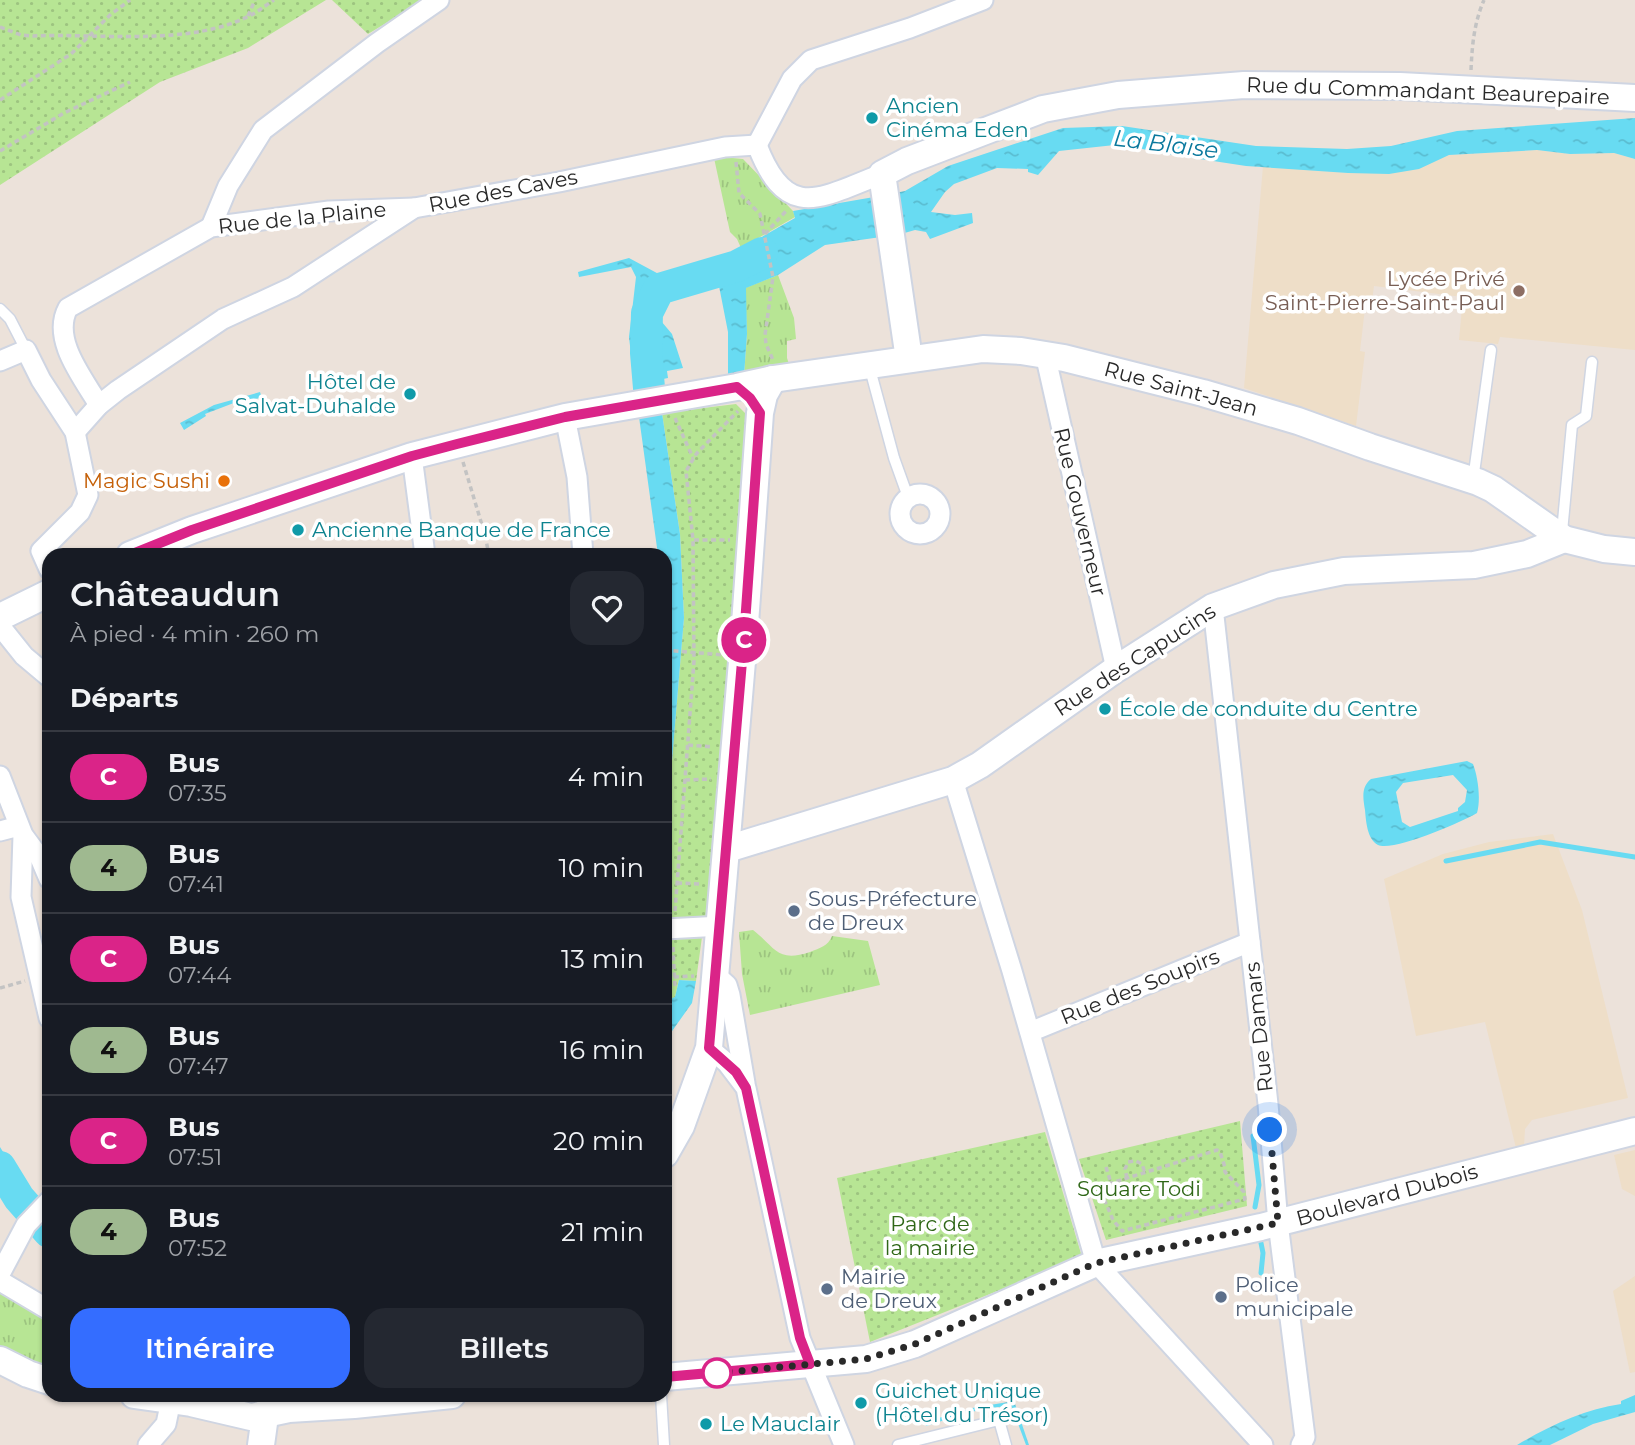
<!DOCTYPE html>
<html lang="fr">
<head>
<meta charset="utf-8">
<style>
  :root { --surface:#171b24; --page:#242831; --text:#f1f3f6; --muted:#9ea1a6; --line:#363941; --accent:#346dff }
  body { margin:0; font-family:Montserrat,sans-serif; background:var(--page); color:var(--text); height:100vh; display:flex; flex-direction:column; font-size:26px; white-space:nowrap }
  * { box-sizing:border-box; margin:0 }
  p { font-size:23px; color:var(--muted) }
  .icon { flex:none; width:38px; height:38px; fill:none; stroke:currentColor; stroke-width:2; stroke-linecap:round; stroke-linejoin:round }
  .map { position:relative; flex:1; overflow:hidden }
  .sheet { position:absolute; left:42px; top:548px; width:630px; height:854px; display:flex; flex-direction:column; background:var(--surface); border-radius:21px; box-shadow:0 2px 5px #0004 }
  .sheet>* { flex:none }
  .badge { padding:0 14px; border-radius:23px; font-size:24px; line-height:46px }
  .you { position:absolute; width:35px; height:35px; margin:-18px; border:5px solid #fff; border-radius:50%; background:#1a73e8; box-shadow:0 0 0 10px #1a73e833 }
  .map>.badge { position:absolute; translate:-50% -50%; box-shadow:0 0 0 4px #fff }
  h2 { padding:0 28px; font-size:26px; line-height:63px }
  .round { display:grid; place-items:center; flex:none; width:74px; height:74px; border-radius:21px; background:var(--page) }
  .head { display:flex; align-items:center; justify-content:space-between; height:119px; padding:0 28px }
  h1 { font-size:33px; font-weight:600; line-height:52px }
  .cta { display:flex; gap:14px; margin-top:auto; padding:14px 28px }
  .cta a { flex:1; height:80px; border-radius:21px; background:var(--accent); color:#fff; font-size:28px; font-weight:600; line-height:80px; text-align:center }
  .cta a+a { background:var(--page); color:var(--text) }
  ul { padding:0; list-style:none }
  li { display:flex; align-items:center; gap:21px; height:91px; padding:0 28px; border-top:2px solid var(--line) }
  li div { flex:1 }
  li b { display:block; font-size:26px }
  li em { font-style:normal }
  li .badge { min-width:77px; font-weight:700; text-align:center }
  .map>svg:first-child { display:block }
  .education { fill:#eedec8 }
  .grass { fill:url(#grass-tufts) }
  .park { fill:url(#park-dots) }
  .water { fill:url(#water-ripples); fill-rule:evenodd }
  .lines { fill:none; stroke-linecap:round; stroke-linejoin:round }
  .stream { stroke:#68dbf2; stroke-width:5 }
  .river { stroke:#68dbf2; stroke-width:32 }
  .lane-casing { stroke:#cfd5e2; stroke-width:13 }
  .street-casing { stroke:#cfd5e2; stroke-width:23 }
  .secondary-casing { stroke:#cfd5e2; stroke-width:30 }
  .path { stroke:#c3c3c3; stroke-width:3.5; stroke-dasharray:5 3.5; stroke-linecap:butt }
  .lane { stroke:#fff; stroke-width:10 }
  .street { stroke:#fff; stroke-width:19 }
  .secondary { stroke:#fff; stroke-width:26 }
  .line-casing { stroke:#fff; stroke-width:16 }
  .line { stroke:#da2488; stroke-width:10 }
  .walk { stroke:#292929; stroke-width:7; stroke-dasharray:0 12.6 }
  .culture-dot { fill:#0f9aa8; stroke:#fff; stroke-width:2.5 }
  .education-dot { fill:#8d6e63; stroke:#fff; stroke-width:2.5 }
  .food-dot { fill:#e8710a; stroke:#fff; stroke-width:2.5 }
  .service-dot { fill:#5c6f8a; stroke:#fff; stroke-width:2.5 }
  .stop-dot { fill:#fff; stroke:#da2488; stroke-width:3.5 }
  .labels { text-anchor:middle; stroke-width:7; stroke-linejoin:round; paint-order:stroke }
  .street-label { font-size:21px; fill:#292929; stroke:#fff }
  .culture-label { font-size:21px; fill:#0d838f; stroke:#fff; text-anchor:start }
  .education-label { font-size:21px; fill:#785e54; stroke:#fff; text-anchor:end }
  .food-label { font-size:21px; fill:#c56008; stroke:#fff; text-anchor:end }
  .service-label { font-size:21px; fill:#4e5e75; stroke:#fff; text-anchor:start }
  .park-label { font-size:21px; fill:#2f6717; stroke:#fff }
  .water-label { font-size:23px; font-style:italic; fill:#09789d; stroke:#fff }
</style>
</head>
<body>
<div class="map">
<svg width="1635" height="1445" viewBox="0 0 1635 1445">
  <defs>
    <pattern id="grass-tufts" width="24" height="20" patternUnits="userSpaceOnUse" patternTransform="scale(1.75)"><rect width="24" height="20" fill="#b7e594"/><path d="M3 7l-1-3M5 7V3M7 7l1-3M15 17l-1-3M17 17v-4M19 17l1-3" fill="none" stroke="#9dc480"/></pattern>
    <pattern id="park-dots" width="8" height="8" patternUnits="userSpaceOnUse" patternTransform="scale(1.75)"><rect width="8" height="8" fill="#b7e594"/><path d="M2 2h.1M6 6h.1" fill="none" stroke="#9dc480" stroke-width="1.8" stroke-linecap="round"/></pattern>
    <pattern id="water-ripples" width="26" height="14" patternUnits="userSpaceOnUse" patternTransform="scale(1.75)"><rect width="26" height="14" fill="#68dbf2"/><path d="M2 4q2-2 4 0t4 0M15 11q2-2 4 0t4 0" fill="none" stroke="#5abcd0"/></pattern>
  </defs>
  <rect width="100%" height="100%" fill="#ece2da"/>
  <g class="education">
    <polygon points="1537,150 1570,154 1614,153 1635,159 1635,350 1500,337 1498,344 1459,340 1463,297 1374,286 1371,309 1365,308 1360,351 1365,352 1356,426 1244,388 1263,166 1348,173 1435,160 1449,155"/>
    <polygon points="1553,834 1582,910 1628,1098 1532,1120 1525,1129 1524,1147 1516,1148 1485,1022 1416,1036 1384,879 1443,854 1489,842"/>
    <polygon points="1635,1150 1635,1196 1622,1189 1614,1155"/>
    <polygon points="1635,1276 1635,1372 1630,1373 1613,1291"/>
  </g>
  <g class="grass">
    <polygon points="721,157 743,159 793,211 795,217 741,248 737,239 730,232 714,158"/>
    <polygon points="778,275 794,318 796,339 787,341 787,358 790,367 744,376 747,334 745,288"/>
    <path d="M 753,930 C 776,948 777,963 810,952 C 820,948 828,946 832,936 L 868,941 L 880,985 L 750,1015 L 742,974 L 739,932 Z"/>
    <polygon points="0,1292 49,1318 49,1368 35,1365 0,1347"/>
  </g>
  <g class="park">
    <polygon points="0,0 326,0 248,48 160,82 0,185"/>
    <polygon points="332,0 424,0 368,34"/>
    <polygon points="736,404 747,415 714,919 677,921 665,919 665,844 684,618 680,534 662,413"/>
    <polygon points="702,937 696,981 679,980 675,997 670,1000 666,997 665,940"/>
    <polygon points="1240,1121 1247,1206 1106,1240 1079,1159"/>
    <polygon points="1045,1132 1082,1257 870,1342 837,1178"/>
  </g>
  <g class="water">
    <polygon points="1635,118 1635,159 1614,153 1570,154 1537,150 1449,155 1419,169 1389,174 1348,173 1246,166 1154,152 1124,144 1059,151 1038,175 1028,172 1028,169 997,168 954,184 945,192 931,212 955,215 972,213 973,223 930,239 926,232 915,230 901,234 895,193 905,191 948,166 1063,128 1122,126 1256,146 1347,149 1391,146 1457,131"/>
    <polygon points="874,197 881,237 825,245 778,275 746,288 747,334 744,376 728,379 728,332 719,286 724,285 723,259 795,218 793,211"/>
    <polygon points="629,258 668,279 673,278 677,296 660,302 656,315 672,334 683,368 667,371 668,378 663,379 660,386 635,390 629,337 636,277 631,267 579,277 578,272"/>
    <polygon points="260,392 262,398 239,401 205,414 206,416 184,430 180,423 214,405"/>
    <polygon points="662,413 680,534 684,618 665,844 665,555 658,555 639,417"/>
    <path d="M 1467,761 L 1473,764 C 1478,777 1481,799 1477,813 C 1462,822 1393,852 1378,845 C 1367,839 1366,821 1365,810 C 1363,798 1361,787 1371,779 ZM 1453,775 L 1467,790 L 1465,802 L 1458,808 L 1458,811 L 1410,827 L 1402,822 L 1396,792 L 1403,783 Z"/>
    <polygon points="679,980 696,981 692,1003 665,1041 665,996 670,999 675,997"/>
    <polygon points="0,1147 30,1195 15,1215 0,1189"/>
    <path d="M 1635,1395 L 1635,1412 L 1593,1424 L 1550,1445 L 1517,1445 C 1551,1425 1585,1409 1621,1404 L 1621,1401 Z"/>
    <polygon points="1014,1401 1029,1445 1026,1445 1011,1405 970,1412 926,1426 925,1422 972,1408"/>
  </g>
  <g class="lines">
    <g class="stream">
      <polyline points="1446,861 1540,842 1635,857"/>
      <polyline points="1253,1136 1259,1185 1255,1207"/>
      <polyline points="1261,1243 1263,1253 1261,1273"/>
    </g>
    <g class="river">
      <polyline points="649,388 646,353 647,313 659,289 737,266 762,253"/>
      <polyline points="0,1167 19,1198 49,1232"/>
    </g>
    <defs>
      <g id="lane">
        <polyline points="0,309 10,319 26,350"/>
        <polyline points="870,369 894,458 908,497"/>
        <polyline points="1473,480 1491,350"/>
        <polyline points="1562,532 1572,425 1586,416 1592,362"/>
        <polyline points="661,1395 664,1445"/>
        <polyline points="898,1445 999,1420 1006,1445"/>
      </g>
      <g id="street">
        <polyline points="757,145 792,79 811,60 910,28 983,0"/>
        <path d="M 757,145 C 787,224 821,197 882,174"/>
        <polyline points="211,227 228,186 263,130 377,43 439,0"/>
        <polyline points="1045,354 1116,669"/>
        <polyline points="0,361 26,350 41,380 75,432 88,495 80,512 41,551 49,569"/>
        <path d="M 99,405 C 83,378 51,339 68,308 L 211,227 L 329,211 L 414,208"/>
        <polyline points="565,417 577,477 583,555"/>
        <polyline points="75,432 99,405 118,390 223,319 293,287 414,208 559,182 725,147 757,145"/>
        <polyline points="412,456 425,555"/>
        <circle cx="920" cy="514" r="20"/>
        <polyline points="1213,607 1268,1104 1278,1223 1305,1437 1301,1445"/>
        <polyline points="0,626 24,656 49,677"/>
        <polyline points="0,776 23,835 40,858 49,879"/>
        <polyline points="953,780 1012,971 1096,1263 1263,1445"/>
        <polyline points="0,831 19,826"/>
        <polyline points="23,835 21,897 49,1018"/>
        <polyline points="665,929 722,926"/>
        <polyline points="717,976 727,985 730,995 745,1083"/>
        <polyline points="1030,1032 1250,942"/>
        <polyline points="709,1048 727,1063 746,1088 800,1338 844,1445"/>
        <polyline points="0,1274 26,1225 49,1201"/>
        <polyline points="0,1281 49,1310"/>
        <polyline points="265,1416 268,1395"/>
        <polyline points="148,1445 166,1424 171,1400"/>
      </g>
      <g id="secondary">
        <polyline points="909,359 882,174 907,161 1043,109 1118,95 1244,85 1400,86 1635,98"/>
        <polyline points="130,555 192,530 412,456 565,417 737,387 773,379 983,349 1021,351 1064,358 1203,393 1298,421 1370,447 1478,482 1493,489 1564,539 1604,549 1635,552"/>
        <polyline points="0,617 49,593"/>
        <polyline points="727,849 953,780 980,765 1116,669 1213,607 1274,585 1344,571 1474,565 1527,554 1564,539"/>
        <polyline points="665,1154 681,1126 709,1048 744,638 760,413 764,395 773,379"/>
        <polyline points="0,1360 28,1374 49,1381"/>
        <polyline points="665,1377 866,1359 915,1344 1096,1263 1261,1227 1635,1131"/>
        <polyline points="134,1395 191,1403 251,1417 289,1409 354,1405 452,1395"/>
        <polyline points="261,1445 265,1416"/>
      </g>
    </defs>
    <use href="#lane" class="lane-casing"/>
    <use href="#street" class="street-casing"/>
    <use href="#secondary" class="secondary-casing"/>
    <g class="path">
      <polyline points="248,16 255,0"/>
      <path d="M 0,27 L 21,35 L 33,36 C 99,33 191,47 251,15 C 259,11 266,5 274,0"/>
      <path d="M 1471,70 C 1472,46 1474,23 1484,0"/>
      <polyline points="0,100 71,54 110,15 130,0"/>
      <polyline points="0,151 64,113 130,82"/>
      <polyline points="736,162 739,193 760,214 773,277 765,335 766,344 773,360"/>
      <polyline points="765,234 787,210"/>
      <polyline points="675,418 693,458"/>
      <polyline points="463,462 485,535 489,555"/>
      <polyline points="694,540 730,540"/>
      <polyline points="665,650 723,655"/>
      <polyline points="688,745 713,747"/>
      <polyline points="685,780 711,779"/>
      <polyline points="677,883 702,884"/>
      <polyline points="675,911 694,661 693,540 686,471 697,453 738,411"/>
      <polyline points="673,947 675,987"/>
      <polyline points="674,977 694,976"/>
      <polyline points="0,988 25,981"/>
      <polyline points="1106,1167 1111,1183"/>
      <polyline points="1127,1178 1125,1169 1128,1162 1136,1161 1142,1164 1145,1173"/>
      <polyline points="1092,1189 1217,1150 1220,1152 1224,1164 1225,1172 1244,1192 1245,1199 1122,1231 1113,1220 1099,1187"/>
    </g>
    <use href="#lane" class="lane"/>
    <use href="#street" class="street"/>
    <use href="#secondary" class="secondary"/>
  </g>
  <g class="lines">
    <defs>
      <polyline id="line" points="130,555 192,530 412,456 457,444 565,417 737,387 750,398 760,413 744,638 709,1048 736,1072 746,1088 800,1338 810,1364 665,1377"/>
    </defs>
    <use href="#line" class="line-casing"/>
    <use href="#line" class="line"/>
    <polyline class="walk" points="717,1373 866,1359 915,1344 1096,1263 1278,1223 1270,1130"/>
  </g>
  <g class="culture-dot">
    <circle cx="872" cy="118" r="7"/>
    <circle cx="410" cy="394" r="7"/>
    <circle cx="298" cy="530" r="7"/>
    <circle cx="1105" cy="709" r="7"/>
    <circle cx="861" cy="1403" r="7"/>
    <circle cx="706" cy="1424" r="7"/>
  </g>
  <circle class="education-dot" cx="1519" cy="291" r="7"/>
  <circle class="food-dot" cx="224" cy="481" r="7"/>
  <g class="service-dot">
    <circle cx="794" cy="911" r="7"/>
    <circle cx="827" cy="1289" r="7"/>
    <circle cx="1221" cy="1297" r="7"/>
  </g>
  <circle class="stop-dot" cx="717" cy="1373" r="14"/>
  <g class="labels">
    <g class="street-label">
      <text transform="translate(1428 91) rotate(2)" y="7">Rue du Commandant Beaurepaire</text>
      <text transform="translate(503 191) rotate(-11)" y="7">Rue des Caves</text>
      <text transform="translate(302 218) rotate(-6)" y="7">Rue de la Plaine</text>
      <text transform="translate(1181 389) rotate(15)" y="7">Rue Saint-Jean</text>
      <text transform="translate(1080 512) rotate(77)" y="7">Rue Gouverneur</text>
      <text transform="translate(1135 660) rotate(-33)" y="7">Rue des Capucins</text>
      <text transform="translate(1140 987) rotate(-22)" y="7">Rue des Soupirs</text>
      <text transform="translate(1259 1027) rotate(-96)" y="7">Rue Damars</text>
      <text transform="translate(1387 1195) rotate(-15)" y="7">Boulevard Dubois</text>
    </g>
    <g class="culture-label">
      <text x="886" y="113">Ancien<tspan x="886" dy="24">Cinéma Eden</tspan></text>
      <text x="396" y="389" text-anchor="end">Hôtel de<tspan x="396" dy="24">Salvat-Duhalde</tspan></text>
      <text x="312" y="537">Ancienne Banque de France</text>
      <text x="1119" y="716">École de conduite du Centre</text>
      <text x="875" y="1398">Guichet Unique<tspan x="875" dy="24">(Hôtel du Trésor)</tspan></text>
      <text x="720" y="1431">Le Mauclair</text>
    </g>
    <g class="education-label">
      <text x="1505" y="286">Lycée Privé<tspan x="1505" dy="24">Saint-Pierre-Saint-Paul</tspan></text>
    </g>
    <g class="food-label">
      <text x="210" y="488">Magic Sushi</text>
    </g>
    <g class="service-label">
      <text x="808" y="906">Sous-Préfecture<tspan x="808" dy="24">de Dreux</tspan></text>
      <text x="841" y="1284">Mairie<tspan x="841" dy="24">de Dreux</tspan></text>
      <text x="1235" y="1292">Police<tspan x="1235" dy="24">municipale</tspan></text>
    </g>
    <g class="park-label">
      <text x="1139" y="1196">Square Todi</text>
      <text x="930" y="1231">Parc de<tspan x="930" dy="24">la mairie</tspan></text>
    </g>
    <g class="water-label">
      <text transform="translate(1166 144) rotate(7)" y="8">La Blaise</text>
    </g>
  </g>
</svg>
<div class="you" style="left:1270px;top:1130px"></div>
<b class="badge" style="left:744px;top:640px;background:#da2488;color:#fff">C</b>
<section class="sheet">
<div class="head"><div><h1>Châteaudun</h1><p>À pied · 4 min · 260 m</p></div><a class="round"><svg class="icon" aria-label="heart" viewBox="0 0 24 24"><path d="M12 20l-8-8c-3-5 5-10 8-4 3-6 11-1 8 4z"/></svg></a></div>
<h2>Départs</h2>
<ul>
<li><span class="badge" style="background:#da2488;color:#fff">C</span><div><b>Bus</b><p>07:35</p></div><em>4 min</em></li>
<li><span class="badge" style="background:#9fb990;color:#111">4</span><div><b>Bus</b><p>07:41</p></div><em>10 min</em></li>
<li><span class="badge" style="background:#da2488;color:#fff">C</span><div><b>Bus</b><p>07:44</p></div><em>13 min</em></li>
<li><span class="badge" style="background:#9fb990;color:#111">4</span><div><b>Bus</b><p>07:47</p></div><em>16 min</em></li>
<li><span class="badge" style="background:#da2488;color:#fff">C</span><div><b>Bus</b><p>07:51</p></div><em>20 min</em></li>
<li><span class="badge" style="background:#9fb990;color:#111">4</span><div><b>Bus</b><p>07:52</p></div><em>21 min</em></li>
</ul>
<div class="cta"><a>Itinéraire</a><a>Billets</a></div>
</section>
</div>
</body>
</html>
